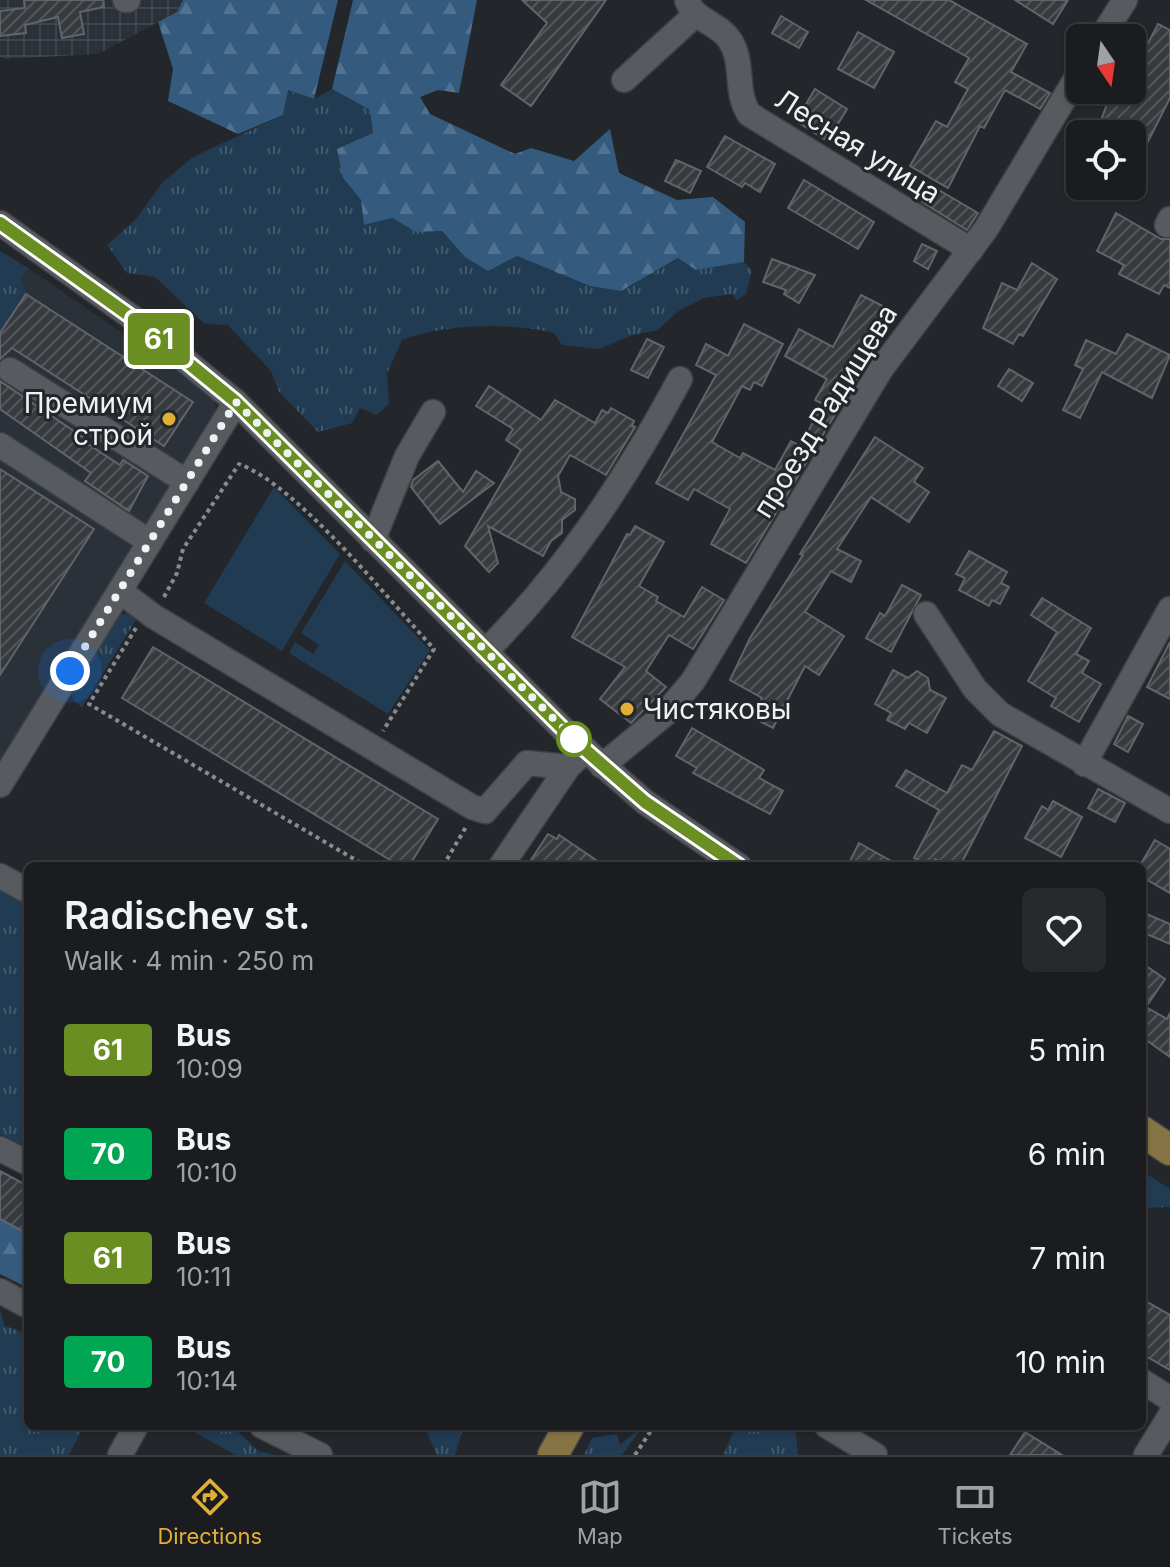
<!DOCTYPE html>
<html lang="en">
<head>
<meta charset="utf-8">
<style>
  :root { --surface:#1a1c20; --page:#27292d; --text:#f1f3f6; --muted:#9fa1a5; --line:#383a3e; --accent:#e0b034 }
  body { margin:0; font-family:Inter,sans-serif; background:var(--page); color:var(--text); height:100vh; display:flex; flex-direction:column; font-size:30px; white-space:nowrap }
  * { box-sizing:border-box; margin:0 }
  p { font-size:26px; color:var(--muted) }
  .icon { flex:none; width:44px; height:44px; fill:none; stroke:currentColor; stroke-width:2; stroke-linecap:round; stroke-linejoin:round }
  .map { position:relative; flex:1; overflow:hidden }
  .details { position:absolute; left:24px; top:862px; width:1122px; height:568px; display:flex; flex-direction:column; background:var(--surface); border-radius:12px; box-shadow:0 2px 6px #0004,0 0 0 2px var(--line) }
  .details>* { flex:none }
  .badge { padding:0 16px; border-radius:6px; font-size:28px; line-height:52px }
  .needle { width:52px; rotate:167deg }
  .controls { position:absolute; left:1066px; top:24px; display:grid; gap:16px }
  .controls a { display:grid; place-items:center; width:80px; height:80px; border-radius:12px; background:var(--surface); box-shadow:0 2px 6px #0004,0 0 0 2px var(--line); font-size:40px }
  .you { position:absolute; width:40px; height:40px; margin:-20px; border:6px solid #fff; border-radius:50%; background:#1a73e8; box-shadow:0 0 0 12px #1a73e833 }
  .map>.badge { position:absolute; translate:-50% -50%; box-shadow:0 0 0 4px #fff }
  .round { display:grid; place-items:center; flex:none; width:84px; height:84px; border-radius:12px; background:var(--page) }
  .headline { display:flex; align-items:center; justify-content:space-between; height:136px; padding:0 40px }
  h1 { font-size:38px; font-weight:600; line-height:60px }
  ul { padding:0; list-style:none }
  li { display:flex; align-items:center; gap:24px; height:104px; padding:0 40px }
  li div { flex:1 }
  li b { display:block; font-size:30px }
  li em { font-style:normal }
  li .badge { min-width:88px; font-weight:700; text-align:center }
  .tabs { display:flex; justify-content:space-around; align-items:center; height:112px; border-top:2px solid var(--line); background:var(--surface); font-size:22px; color:var(--muted) }
  .tabs a { display:grid; justify-items:center; gap:4px }
  .tabs .on { color:var(--accent) }
  .map>svg:first-child { display:block }
  .built { fill:#2a3139 }
  .industrial { fill:url(#industrial-grid) }
  .grass { fill:url(#grass-tufts) }
  .forest { fill:url(#forest-firs) }
  .green { fill:#213b53 }
  .building { fill:url(#building-hatch); stroke:#616468; stroke-width:2 }
  .lines { fill:none; stroke-linecap:round; stroke-linejoin:round }
  .minor-casing { stroke:#3e4144; stroke-width:27 }
  .major-casing { stroke:#3e4144; stroke-width:33 }
  .path { stroke:#898c8f; stroke-width:4; stroke-dasharray:4 4; stroke-linecap:butt }
  .minor { stroke:#575b5f; stroke-width:24 }
  .major { stroke:#877444; stroke-width:30 }
  .line-casing { stroke:#fff; stroke-width:18 }
  .line { stroke:#6b8e23; stroke-width:12 }
  .walk { stroke:#eff2f4; stroke-width:8; stroke-dasharray:0 14.4 }
  .poi-dot { fill:#e0b034; stroke:#23262a; stroke-width:3 }
  .stop-dot { fill:#fff; stroke:#6b8e23; stroke-width:4 }
  .labels { text-anchor:middle; stroke-width:6; stroke-linejoin:round; paint-order:stroke }
  .street-label { font-size:28px; fill:#eff2f4; stroke:#23262a }
  .poi-label { font-size:28px; fill:#eff2f4; stroke:#23262a; text-anchor:end }
</style>
</head>
<body>
<div class="map">
<svg width="1170" height="1455" viewBox="0 0 1170 1455">
  <defs>
    <pattern id="industrial-grid" width="8" height="8" patternUnits="userSpaceOnUse" patternTransform="scale(2)"><rect width="8" height="8" fill="#2a3139"/><path d="M0 4h8M4 0v8" fill="none" stroke="#3f454c"/></pattern>
    <pattern id="grass-tufts" width="24" height="20" patternUnits="userSpaceOnUse" patternTransform="scale(2)"><rect width="24" height="20" fill="#213b53"/><path d="M3 7l-1-3M5 7V3M7 7l1-3M15 17l-1-3M17 17v-4M19 17l1-3" fill="none" stroke="#42586c"/></pattern>
    <pattern id="forest-firs" width="22" height="20" patternUnits="userSpaceOnUse" patternTransform="scale(2)"><rect width="22" height="20" fill="#345a7e"/><path d="M5 1l3.5 6h-7zM16 11l3.5 6h-7z" fill="#527291"/></pattern>
    <pattern id="building-hatch" width="6" height="6" patternUnits="userSpaceOnUse" patternTransform="scale(2)"><rect width="6" height="6" fill="#373a3e"/><path d="M-1 1l2-2M0 6l6-6M5 7l2-2" fill="none" stroke="#54575a"/></pattern>
  </defs>
  <rect width="100%" height="100%" fill="#23262a"/>
  <polygon class="built" points="28,268 213,395 216,408 214,416 0,763 0,333 25,294 21,278"/>
  <polygon class="industrial" points="0,0 183,0 177,12 98,54 4,59 0,57"/>
  <g class="grass">
    <path d="M 332,89 L 370,110 L 373,133 L 343,178 L 361,200 L 416,232 L 442,231 L 465,257 L 517,256 L 590,286 L 621,291 L 679,258 L 696,270 L 744,262 L 752,270 L 746,294 L 737,300 L 732,294 L 704,298 L 677,312 L 658,330 L 633,335 L 599,349 L 562,345 L 554,333 C 513,322 442,324 402,340 L 387,374 L 389,404 L 376,415 L 360,408 L 352,423 L 318,432 L 279,392 L 271,371 L 228,325 L 205,324 L 155,277 L 127,273 L 107,245 L 136,219 L 162,183 L 193,157 L 283,115 L 287,90 L 314,99 Z"/>
    <polygon points="0,251 28,268 21,278 26,294 0,333"/>
    <polygon points="131,613 139,615 82,707 75,702 70,692 116,615"/>
    <polygon points="0,883 28,902 27,1147 0,1134"/>
    <polygon points="1142,1171 1170,1189 1170,1207 1142,1208"/>
    <polygon points="0,1310 5,1326 28,1334 28,1426 84,1426 69,1455 0,1455"/>
    <polygon points="184,1426 233,1427 258,1451 275,1455 235,1455"/>
    <polygon points="424,1426 464,1426 455,1455 437,1455"/>
    <polygon points="643,1426 622,1455 584,1455 592,1438 617,1434 620,1445"/>
    <polygon points="736,1426 795,1426 798,1455 723,1455"/>
  </g>
  <g class="forest">
    <polygon points="183,0 338,0 314,99 288,90 283,115 238,134 168,101 173,69 158,22 177,12"/>
    <polygon points="353,0 477,0 459,93 438,90 420,97 430,114 515,154 531,148 574,161 610,129 619,173 677,200 713,197 745,222 744,262 696,270 678,258 621,291 590,286 517,256 488,271 465,257 442,231 416,232 392,218 364,225 361,200 343,178 337,149 373,133 370,110 332,89"/>
    <polygon points="0,1219 28,1234 28,1288 0,1274"/>
  </g>
  <g class="green">
    <polygon points="274,487 340,554 282,651 204,603"/>
    <polygon points="345,561 430,650 388,714 289,653 295,642 313,654 319,645 301,633"/>
  </g>
  <g class="building">
    <polygon points="24,0 103,0 104,7 80,12 84,34 62,38 58,17 25,25 26,33 0,36 0,11 25,8"/>
    <polygon points="522,0 606,0 531,106 501,85 547,23"/>
    <polygon points="866,0 949,0 1027,44 1011,72 1050,93 1040,109 1005,90 984,128 980,126 948,188 910,166 936,121 947,127 968,89 955,82 969,58"/>
    <polygon points="1015,0 1068,0 1053,24"/>
    <polygon points="781,16 808,32 799,48 772,33"/>
    <polygon points="1158,24 1170,30 1170,98 1132,173 1132,134 1102,134 1104,129 1099,126 1112,90 1132,90 1132,61 1137,50 1143,53"/>
    <polygon points="858,32 894,52 874,88 838,69"/>
    <polygon points="815,89 847,109 830,137 826,134 824,139 796,121"/>
    <polygon points="725,136 775,164 760,192 745,183 742,187 707,167"/>
    <polygon points="676,160 701,171 690,193 665,181"/>
    <polygon points="804,180 874,222 858,249 788,208"/>
    <polygon points="932,186 978,213 967,230 922,202"/>
    <polygon points="1116,213 1161,239 1170,239 1170,288 1164,285 1159,294 1119,274 1124,265 1097,251"/>
    <polygon points="922,244 937,251 928,269 914,261"/>
    <polygon points="772,259 815,275 799,303 784,294 786,290 763,282"/>
    <polygon points="1032,263 1057,279 1023,336 1019,334 1013,344 983,328 1002,283 1017,290"/>
    <polygon points="26,294 193,402 164,446 12,348 0,359 0,333"/>
    <polygon points="861,295 896,313 746,563 711,544 730,509 694,489 688,500 656,483 716,375 696,365 706,344 728,356 744,324 783,344 762,386 754,382 750,390 742,386 712,442 740,458 743,453 775,470 791,441 800,446 823,404 815,400 827,379 785,356 799,329 833,347"/>
    <polygon points="1127,334 1170,355 1152,398 1102,372 1080,418 1063,410 1083,369 1075,365 1086,340 1116,354"/>
    <polygon points="647,339 664,347 648,378 631,370"/>
    <polygon points="1009,369 1033,383 1022,401 998,386"/>
    <polygon points="0,381 87,440 85,442 120,465 123,460 148,476 129,511 85,481 91,473 0,409"/>
    <polygon points="489,386 541,420 555,400 595,423 602,410 608,413 611,408 634,421 632,426 635,427 606,475 570,455 558,476 561,492 575,499 575,510 562,520 562,533 551,541 543,556 488,526 498,563 489,572 465,546 521,450 506,440 513,429 476,406"/>
    <polygon points="875,437 923,468 914,482 929,492 909,522 871,497 837,549 861,561 851,582 831,571 805,612 844,636 819,675 805,666 773,728 751,717 762,698 730,680 750,638 803,555 800,554"/>
    <polygon points="438,461 463,492 476,471 494,483 440,524 411,487 413,480"/>
    <polygon points="0,469 94,529 0,675"/>
    <polygon points="635,526 664,542 639,586 658,597 656,601 684,617 702,587 724,600 693,649 669,635 646,671 666,687 631,723 600,699 625,667 572,637 627,534 630,535"/>
    <polygon points="969,551 1007,572 1001,583 1009,587 1000,604 992,600 989,606 959,590 965,578 956,574"/>
    <polygon points="902,585 921,595 891,652 866,638 880,613 885,616"/>
    <polygon points="1042,598 1091,628 1076,654 1089,661 1082,673 1101,684 1079,722 1051,706 1056,698 1028,681 1057,632 1031,615"/>
    <polygon points="1170,642 1170,699 1147,687"/>
    <polygon points="153,647 438,819 409,866 400,866 122,698"/>
    <polygon points="893,670 908,678 917,671 928,678 930,690 946,698 927,733 909,723 905,729 887,720 891,713 875,704"/>
    <polygon points="1128,716 1143,724 1128,752 1114,744"/>
    <polygon points="692,728 764,770 759,778 783,791 770,814 693,773 697,768 676,756"/>
    <polygon points="994,731 1022,746 960,866 948,866 935,859 930,866 914,858 939,810 896,786 906,770 947,793 962,765 972,770"/>
    <polygon points="1098,789 1125,803 1115,822 1088,808"/>
    <polygon points="1053,801 1082,817 1061,857 1025,838 1042,806 1048,810"/>
    <polygon points="548,834 557,839 559,835 605,866 527,866"/>
    <polygon points="1155,840 1170,849 1170,893 1142,877 1142,862"/>
    <polygon points="859,843 900,866 859,866 850,861"/>
    <polygon points="1142,912 1170,924 1170,944 1142,932"/>
    <polygon points="1142,963 1165,979 1146,1007 1167,1019 1170,1013 1170,1057 1142,1037"/>
    <polygon points="0,1171 28,1186 28,1234 0,1219"/>
    <polygon points="1142,1299 1170,1315 1170,1370 1142,1354"/>
    <polygon points="1025,1432 1062,1455 1010,1455"/>
  </g>
  <g class="lines">
    <defs>
      <g id="minor">
        <polyline points="125,0 128,0"/>
        <path d="M 687,0 C 694,21 717,22 729,39 C 745,61 734,91 749,114 L 971,250"/>
        <polyline points="1101,38 1125,0"/>
        <polyline points="624,80 695,15"/>
        <polyline points="0,223 137,321 236,402 574,740 645,802 739,866"/>
        <polyline points="1167,225 1170,219"/>
        <polyline points="10,370 187,482"/>
        <polyline points="0,445 150,542"/>
        <polyline points="373,540 407,456 433,412"/>
        <polyline points="120,591 153,616 472,807 485,811 527,763 568,767 586,750"/>
        <polyline points="926,614 975,689 1000,714 1170,811"/>
        <path d="M 485,652 C 566,571 626,479 680,379"/>
        <polyline points="1084,764 1170,609"/>
        <polyline points="602,766 665,714 693,681 881,369 986,229 1080,72"/>
        <polyline points="0,785 236,402"/>
        <polyline points="501,866 568,767"/>
        <polyline points="0,876 28,891"/>
        <polyline points="0,1149 28,1163"/>
        <polyline points="0,1291 28,1306"/>
        <polyline points="1142,1381 1170,1399"/>
        <polyline points="262,1426 320,1455"/>
        <polyline points="827,1426 875,1455"/>
        <polyline points="120,1455 136,1426"/>
        <polyline points="1146,1455 1170,1416"/>
      </g>
      <g id="major">
        <polyline points="1142,1131 1170,1150"/>
        <polyline points="553,1455 569,1426"/>
      </g>
    </defs>
    <use href="#minor" class="minor-casing"/>
    <use href="#major" class="major-casing"/>
    <g class="path">
      <path d="M 164,597 L 177,573 L 183,549 L 239,464 C 298,486 388,599 434,649 L 383,731"/>
      <polyline points="136,628 89,704 366,866"/>
      <polyline points="443,866 466,827"/>
      <polyline points="635,1455 654,1426"/>
    </g>
    <use href="#minor" class="minor"/>
    <use href="#major" class="major"/>
  </g>
  <g class="lines">
    <defs>
      <polyline id="line" points="0,223 137,321 236,402 574,740 645,802 739,866"/>
    </defs>
    <use href="#line" class="line-casing"/>
    <use href="#line" class="line"/>
    <polyline class="walk" points="70,671 236,402 574,739"/>
  </g>
  <g class="poi-dot">
    <circle cx="169" cy="419" r="8"/>
    <circle cx="627" cy="709" r="8"/>
  </g>
  <circle class="stop-dot" cx="574" cy="739" r="16"/>
  <g class="labels">
    <g class="street-label">
      <text transform="translate(858 146) rotate(32)" y="10">Лесная улица</text>
      <text transform="translate(825 411) rotate(-58)" y="10">проезд Радищева</text>
    </g>
    <g class="poi-label">
      <text x="153" y="413">Премиум<tspan x="153" dy="32">строй</tspan></text>
      <text x="643" y="719" text-anchor="start">Чистяковы</text>
    </g>
  </g>
</svg>
<div class="controls">
<a><svg class="needle" viewBox="-14 -14 28 28"><path d="M0-13l5 13h-10z" fill="#e53935"/><path d="M0 13l5-13h-10z" fill="#9fa1a5"/></svg></a>
<a><svg class="icon" aria-label="locate" viewBox="0 0 24 24"><circle cx="12" cy="12" r="6"/><path d="M12 2v4M12 18v4M2 12h4M18 12h4"/></svg></a>
</div>
<div class="you" style="left:70px;top:671px"></div>
<b class="badge" style="left:159px;top:339px;background:#6b8e23;color:#fff">61</b>
<section class="details">
<div class="headline"><div><h1>Radischev st.</h1><p>Walk · 4 min · 250 m</p></div><a class="round"><svg class="icon" aria-label="heart" viewBox="0 0 24 24"><path d="M12 20l-8-8c-3-5 5-10 8-4 3-6 11-1 8 4z"/></svg></a></div>
<ul>
<li><span class="badge" style="background:#6b8e23;color:#fff">61</span><div><b>Bus</b><p>10:09</p></div><em>5 min</em></li>
<li><span class="badge" style="background:#00a651;color:#fff">70</span><div><b>Bus</b><p>10:10</p></div><em>6 min</em></li>
<li><span class="badge" style="background:#6b8e23;color:#fff">61</span><div><b>Bus</b><p>10:11</p></div><em>7 min</em></li>
<li><span class="badge" style="background:#00a651;color:#fff">70</span><div><b>Bus</b><p>10:14</p></div><em>10 min</em></li>
</ul>
</section>
</div>
<nav class="tabs">
<a class="on"><svg class="icon" aria-label="directions" viewBox="0 0 24 24"><path d="M12 3l9 9-9 9-9-9zM9 14v-3h6M13 9l2 2-2 2"/></svg>Directions</a>
<a><svg class="icon" aria-label="map" viewBox="0 0 24 24"><path d="M3 6l6-2 6 2 6-2v14l-6 2-6-2-6 2zM9 4v14M15 6v14"/></svg>Map</a>
<a><svg class="icon" aria-label="tickets" viewBox="0 0 24 24"><path d="M3 7h18v10H3zM15 7v10"/></svg>Tickets</a>
</nav>
</body>
</html>
